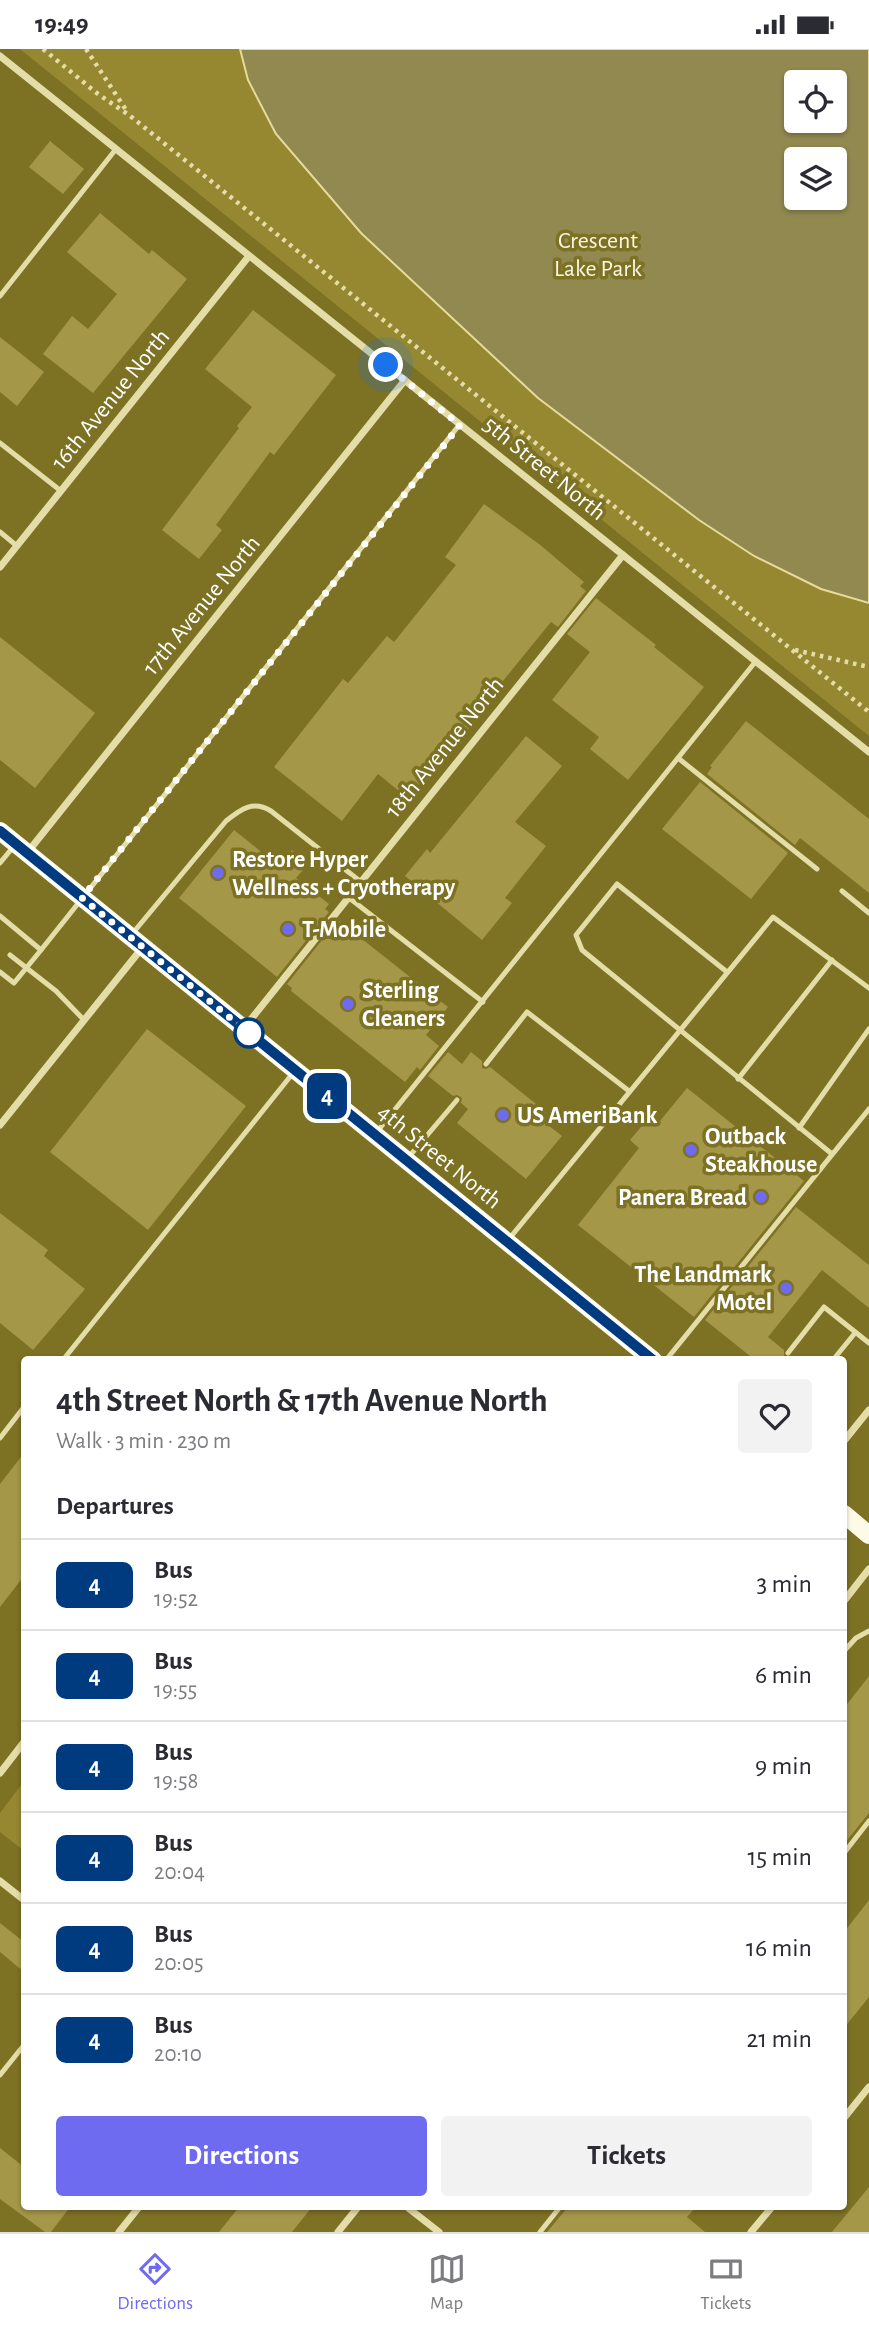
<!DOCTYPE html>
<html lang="en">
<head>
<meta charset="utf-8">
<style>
  :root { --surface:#fff; --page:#f2f2f3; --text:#2b2b33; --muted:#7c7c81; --line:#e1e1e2; --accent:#6e6bf0 }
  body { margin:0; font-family:"Alegreya Sans",sans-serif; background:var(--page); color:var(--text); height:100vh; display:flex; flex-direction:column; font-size:26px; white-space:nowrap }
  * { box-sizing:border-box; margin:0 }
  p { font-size:23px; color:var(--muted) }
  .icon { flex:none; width:38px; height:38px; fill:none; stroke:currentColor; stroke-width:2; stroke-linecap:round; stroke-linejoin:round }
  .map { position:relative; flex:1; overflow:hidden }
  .drawer { position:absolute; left:21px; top:1307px; width:826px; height:854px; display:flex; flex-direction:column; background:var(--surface); border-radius:7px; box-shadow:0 2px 5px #0004 }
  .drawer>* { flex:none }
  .badge { padding:0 14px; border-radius:10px; font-size:24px; line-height:46px }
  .fabs { position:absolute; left:784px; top:21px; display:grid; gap:14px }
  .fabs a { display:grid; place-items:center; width:63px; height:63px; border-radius:7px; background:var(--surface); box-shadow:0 2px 5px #0004; font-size:35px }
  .you { position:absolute; width:35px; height:35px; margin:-18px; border:5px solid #fff; border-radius:50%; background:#1a73e8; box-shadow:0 0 0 10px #1a73e833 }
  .map>.badge { position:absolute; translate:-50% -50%; box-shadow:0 0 0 4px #fff }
  h2 { padding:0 35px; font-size:26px; line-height:63px }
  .round { display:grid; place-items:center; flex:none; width:74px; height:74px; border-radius:7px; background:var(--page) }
  .head { display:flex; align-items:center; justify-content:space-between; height:119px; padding:0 35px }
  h1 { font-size:33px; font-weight:600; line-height:52px }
  .button { display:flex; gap:14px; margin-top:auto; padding:14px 35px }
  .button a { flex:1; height:80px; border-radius:7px; background:var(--accent); color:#fff; font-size:28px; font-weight:600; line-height:80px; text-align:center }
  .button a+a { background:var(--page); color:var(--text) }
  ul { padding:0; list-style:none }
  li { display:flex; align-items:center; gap:21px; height:91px; padding:0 35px; border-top:2px solid var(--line) }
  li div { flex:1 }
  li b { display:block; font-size:26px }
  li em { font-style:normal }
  li .badge { min-width:77px; font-weight:700; text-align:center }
  .status { display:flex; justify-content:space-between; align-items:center; height:49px; padding:0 35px; background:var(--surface); direction:ltr }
  .status svg { height:19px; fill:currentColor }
  .tabs { display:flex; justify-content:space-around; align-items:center; height:98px; border-top:2px solid var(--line); background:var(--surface); font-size:19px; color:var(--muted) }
  .tabs a { display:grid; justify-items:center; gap:4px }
  .tabs .selected { color:var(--accent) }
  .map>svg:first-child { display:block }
  .green { fill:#968831; fill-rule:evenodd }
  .water { fill:#918950; stroke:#e6db9c; stroke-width:2; fill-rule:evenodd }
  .building { fill:#a49748 }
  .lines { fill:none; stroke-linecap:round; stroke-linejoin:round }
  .path { stroke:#e5dda8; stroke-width:4.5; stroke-dasharray:3.5 5; stroke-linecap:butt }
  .lane { stroke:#e5dda8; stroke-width:5 }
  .street { stroke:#e5dda8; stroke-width:7 }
  .primary { stroke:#fdfbe8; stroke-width:18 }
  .line-casing { stroke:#fff; stroke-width:16 }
  .line { stroke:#003b80; stroke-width:10 }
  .walk { stroke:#fff; stroke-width:7; stroke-dasharray:0 12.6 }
  .poi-dot { fill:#6e6bf0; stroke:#7d7124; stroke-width:2.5 }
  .stop-dot { fill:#fff; stroke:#003b80; stroke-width:3.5 }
  .labels { text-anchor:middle; stroke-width:7; stroke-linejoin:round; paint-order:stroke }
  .park-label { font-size:24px; fill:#f9f6e2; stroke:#7d7124 }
  .street-label { font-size:24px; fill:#fff; stroke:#7d7124 }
  .poi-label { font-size:24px; font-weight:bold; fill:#fff; stroke:#7d7124; text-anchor:start }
</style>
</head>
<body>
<div class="status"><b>19:49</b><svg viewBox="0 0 49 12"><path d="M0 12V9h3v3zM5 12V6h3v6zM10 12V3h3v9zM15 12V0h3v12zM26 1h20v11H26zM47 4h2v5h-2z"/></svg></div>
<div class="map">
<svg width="869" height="2183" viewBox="0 0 869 2183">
  <rect width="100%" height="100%" fill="#7d7124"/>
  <g class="green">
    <path d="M 20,0 L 869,0 L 869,687 ZM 796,33 L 835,33 L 835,72 L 796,72 ZM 796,110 L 835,110 L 835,149 L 796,149 Z"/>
    <polygon points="24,1732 24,1802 0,1783 0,1764"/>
  </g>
  <path class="water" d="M 240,0 L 869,0 L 869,554 L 821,540 L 754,507 L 699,471 L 538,349 L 361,184 L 276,85 L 248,31 ZM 796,33 L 835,33 L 835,72 L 796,72 ZM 796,110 L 835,110 L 835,149 L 796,149 Z"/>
  <g class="building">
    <polygon points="50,92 84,120 63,145 29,118"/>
    <polygon points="100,164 149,205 152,201 187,230 93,344 43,305 72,267 88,280 117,245 67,203"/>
    <polygon points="253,261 336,326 274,406 270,403 216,476 222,481 199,510 162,481 239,379 237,377 252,358 205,320"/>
    <polygon points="0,288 44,323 17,357 0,343"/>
    <polygon points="484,455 539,495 584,533 580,537 586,542 558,578 551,573 498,638 501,641 410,751 378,725 342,772 274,718 343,630 348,634 387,587 394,593 456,516 445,508"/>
    <polygon points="596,549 656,596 654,598 704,638 628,731 590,700 599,688 552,651 590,603 567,585"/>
    <polygon points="0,588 95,664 35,739 0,711"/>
    <polygon points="746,672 869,770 869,844 800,789 795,796 707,725 712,718 710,717"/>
    <polygon points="526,687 562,717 515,773 546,797 505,849 512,854 482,891 405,827 427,800 430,804"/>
    <polygon points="700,733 788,804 751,850 662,780"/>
    <polygon points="234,781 279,817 292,801 309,814 296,829 329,855 325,860 329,863 277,928 179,849"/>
    <polygon points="338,871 448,958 426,986 439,997 420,1021 417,1018 405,1033 291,942 292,939 287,935"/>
    <polygon points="147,980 246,1057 148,1181 50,1103"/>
    <polygon points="448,1003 462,1015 471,1003 482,1012 482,1019 486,1020 490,1018 546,1063 540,1070 562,1087 526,1130 457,1074 468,1060 461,1054 462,1049 457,1046 453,1047 428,1027"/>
    <polygon points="687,1039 804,1132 694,1268 578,1176 639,1099 630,1091 646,1072 655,1078"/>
    <polygon points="796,1158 869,1216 869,1259 822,1221 768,1288 784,1301 784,1308 788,1309 792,1307 796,1311 755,1311 705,1271"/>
    <polygon points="0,1164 48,1201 44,1207 85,1240 33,1301 0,1274"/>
    <polygon points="24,1404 24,1527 0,1558 0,1435"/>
    <polygon points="869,1627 869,1764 844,1795 844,1659"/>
    <polygon points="869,1851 869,1948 844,1979 844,1883"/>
    <polygon points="0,1874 24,1893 24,1923 0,1903"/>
    <polygon points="0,2099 24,2118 24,2158 70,2158 51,2183 45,2183 0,2150"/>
    <polygon points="869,2138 869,2183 832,2183"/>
    <polygon points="239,2158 312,2158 292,2183 219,2183"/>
    <polygon points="568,2158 696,2158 687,2168 705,2183 547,2183"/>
  </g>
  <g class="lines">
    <g class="path">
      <polyline points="43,0 98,45 129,66 869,663"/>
      <polyline points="86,0 128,64"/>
      <polyline points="795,601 869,618"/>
    </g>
    <g class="lane">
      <polyline points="0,247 116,100"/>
      <polyline points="0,394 61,442"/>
      <polyline points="0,483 17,497"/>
      <polyline points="678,709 817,820"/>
      <polyline points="0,814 14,797"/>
      <polyline points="842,842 869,864"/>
      <polyline points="348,848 483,953"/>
      <polyline points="0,867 41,901 460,375"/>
      <path d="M 132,885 L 226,772 C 241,760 253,751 271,762 L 361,833"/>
      <polyline points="10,906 56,942 84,971"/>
      <polyline points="0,923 14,934 41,901"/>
      <polyline points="727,923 617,835 576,886 582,901 832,1105"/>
      <polyline points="486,1015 527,963 629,1042"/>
      <polyline points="738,1030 832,911"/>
      <polyline points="799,1079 869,980"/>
      <polyline points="376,1084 756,612"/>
      <polyline points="407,1110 457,1051"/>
      <polyline points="509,1190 773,868 869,939"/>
      <polyline points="788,1304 824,1258 869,1294"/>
      <polyline points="63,1311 293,1024"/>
      <polyline points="666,1311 869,1060"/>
      <polyline points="833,1311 855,1284"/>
      <polyline points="0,1389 24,1358"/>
      <polyline points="844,1602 856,1589 869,1582"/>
      <polyline points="844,1804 869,1772"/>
      <polyline points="0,2026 24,1996"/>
      <polyline points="540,2183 560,2158"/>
    </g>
    <g class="street">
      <polyline points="0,7 869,703"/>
      <polyline points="0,518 249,207"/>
      <polyline points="27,804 405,331"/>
      <polyline points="244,979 623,506"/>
      <polyline points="0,1076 142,899"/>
      <polyline points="844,1392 869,1361"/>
      <polyline points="844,1552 869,1520"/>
      <polyline points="0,1724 24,1693"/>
      <polyline points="0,1832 24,1851"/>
      <polyline points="844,2069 869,2038"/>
      <polyline points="407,2158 439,2183"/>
      <polyline points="119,2183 139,2158"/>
      <polyline points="338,2183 358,2158"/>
      <polyline points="751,2183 772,2158"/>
    </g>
    <g class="primary">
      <polyline points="0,782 653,1311"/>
      <polyline points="844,1465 869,1486"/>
    </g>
  </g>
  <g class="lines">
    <defs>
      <polyline id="line" points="0,782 653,1311"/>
    </defs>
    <use href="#line" class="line-casing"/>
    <use href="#line" class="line"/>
    <polyline class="walk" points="249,984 82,849 460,376 386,316"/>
  </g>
  <g class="poi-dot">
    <circle cx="218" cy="824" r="7"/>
    <circle cx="288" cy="880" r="7"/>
    <circle cx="348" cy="955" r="7"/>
    <circle cx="503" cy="1066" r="7"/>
    <circle cx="691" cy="1101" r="7"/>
    <circle cx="761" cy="1148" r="7"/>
    <circle cx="786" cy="1239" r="7"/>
  </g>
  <circle class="stop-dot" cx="249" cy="984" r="14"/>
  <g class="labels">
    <g class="park-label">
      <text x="598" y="199">Crescent<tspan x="598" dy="28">Lake Park</tspan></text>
    </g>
    <g class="street-label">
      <text transform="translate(110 350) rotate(-51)" y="8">16th Avenue North</text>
      <text transform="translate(545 419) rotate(39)" y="8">5th Street North</text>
      <text transform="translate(201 556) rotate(-51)" y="8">17th Avenue North</text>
      <text transform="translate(444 698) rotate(-51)" y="8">18th Avenue North</text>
      <text transform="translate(440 1107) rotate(39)" y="8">4th Street North</text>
    </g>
    <g class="poi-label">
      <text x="232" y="818">Restore Hyper<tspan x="232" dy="28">Wellness + Cryotherapy</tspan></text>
      <text x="302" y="888">T-Mobile</text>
      <text x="362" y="949">Sterling<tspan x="362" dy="28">Cleaners</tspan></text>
      <text x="517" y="1074">US AmeriBank</text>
      <text x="705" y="1095">Outback<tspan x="705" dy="28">Steakhouse</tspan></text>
      <text x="747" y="1156" text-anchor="end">Panera Bread</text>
      <text x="772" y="1233" text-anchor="end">The Landmark<tspan x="772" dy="28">Motel</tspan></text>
    </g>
  </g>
</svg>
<div class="fabs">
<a><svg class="icon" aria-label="locate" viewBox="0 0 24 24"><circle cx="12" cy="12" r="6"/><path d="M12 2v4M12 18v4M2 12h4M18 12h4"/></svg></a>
<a><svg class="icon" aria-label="layers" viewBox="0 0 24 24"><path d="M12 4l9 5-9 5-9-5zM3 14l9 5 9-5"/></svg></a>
</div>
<div class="you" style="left:386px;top:316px"></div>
<b class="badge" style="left:327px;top:1047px;background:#003b80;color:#fff">4</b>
<section class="drawer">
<div class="head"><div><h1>4th Street North &amp; 17th Avenue North</h1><p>Walk · 3 min · 230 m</p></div><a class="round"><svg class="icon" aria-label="heart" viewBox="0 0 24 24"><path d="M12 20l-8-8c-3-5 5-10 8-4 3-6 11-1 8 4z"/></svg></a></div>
<h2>Departures</h2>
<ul>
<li><span class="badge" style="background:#003b80;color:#fff">4</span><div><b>Bus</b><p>19:52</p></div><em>3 min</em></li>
<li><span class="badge" style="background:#003b80;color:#fff">4</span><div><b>Bus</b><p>19:55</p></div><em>6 min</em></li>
<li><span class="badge" style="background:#003b80;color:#fff">4</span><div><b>Bus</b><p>19:58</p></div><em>9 min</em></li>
<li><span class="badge" style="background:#003b80;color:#fff">4</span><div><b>Bus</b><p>20:04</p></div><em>15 min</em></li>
<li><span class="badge" style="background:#003b80;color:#fff">4</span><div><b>Bus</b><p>20:05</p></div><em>16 min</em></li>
<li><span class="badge" style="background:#003b80;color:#fff">4</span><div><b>Bus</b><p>20:10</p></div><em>21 min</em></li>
</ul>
<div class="button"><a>Directions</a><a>Tickets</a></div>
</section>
</div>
<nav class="tabs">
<a class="selected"><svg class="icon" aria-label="directions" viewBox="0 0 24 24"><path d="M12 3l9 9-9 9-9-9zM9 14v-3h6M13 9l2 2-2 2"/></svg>Directions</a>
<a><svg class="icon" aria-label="map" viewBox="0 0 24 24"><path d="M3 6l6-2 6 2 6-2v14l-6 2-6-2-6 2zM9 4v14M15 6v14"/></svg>Map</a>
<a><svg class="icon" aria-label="tickets" viewBox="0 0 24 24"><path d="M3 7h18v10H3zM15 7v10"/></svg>Tickets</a>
</nav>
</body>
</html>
